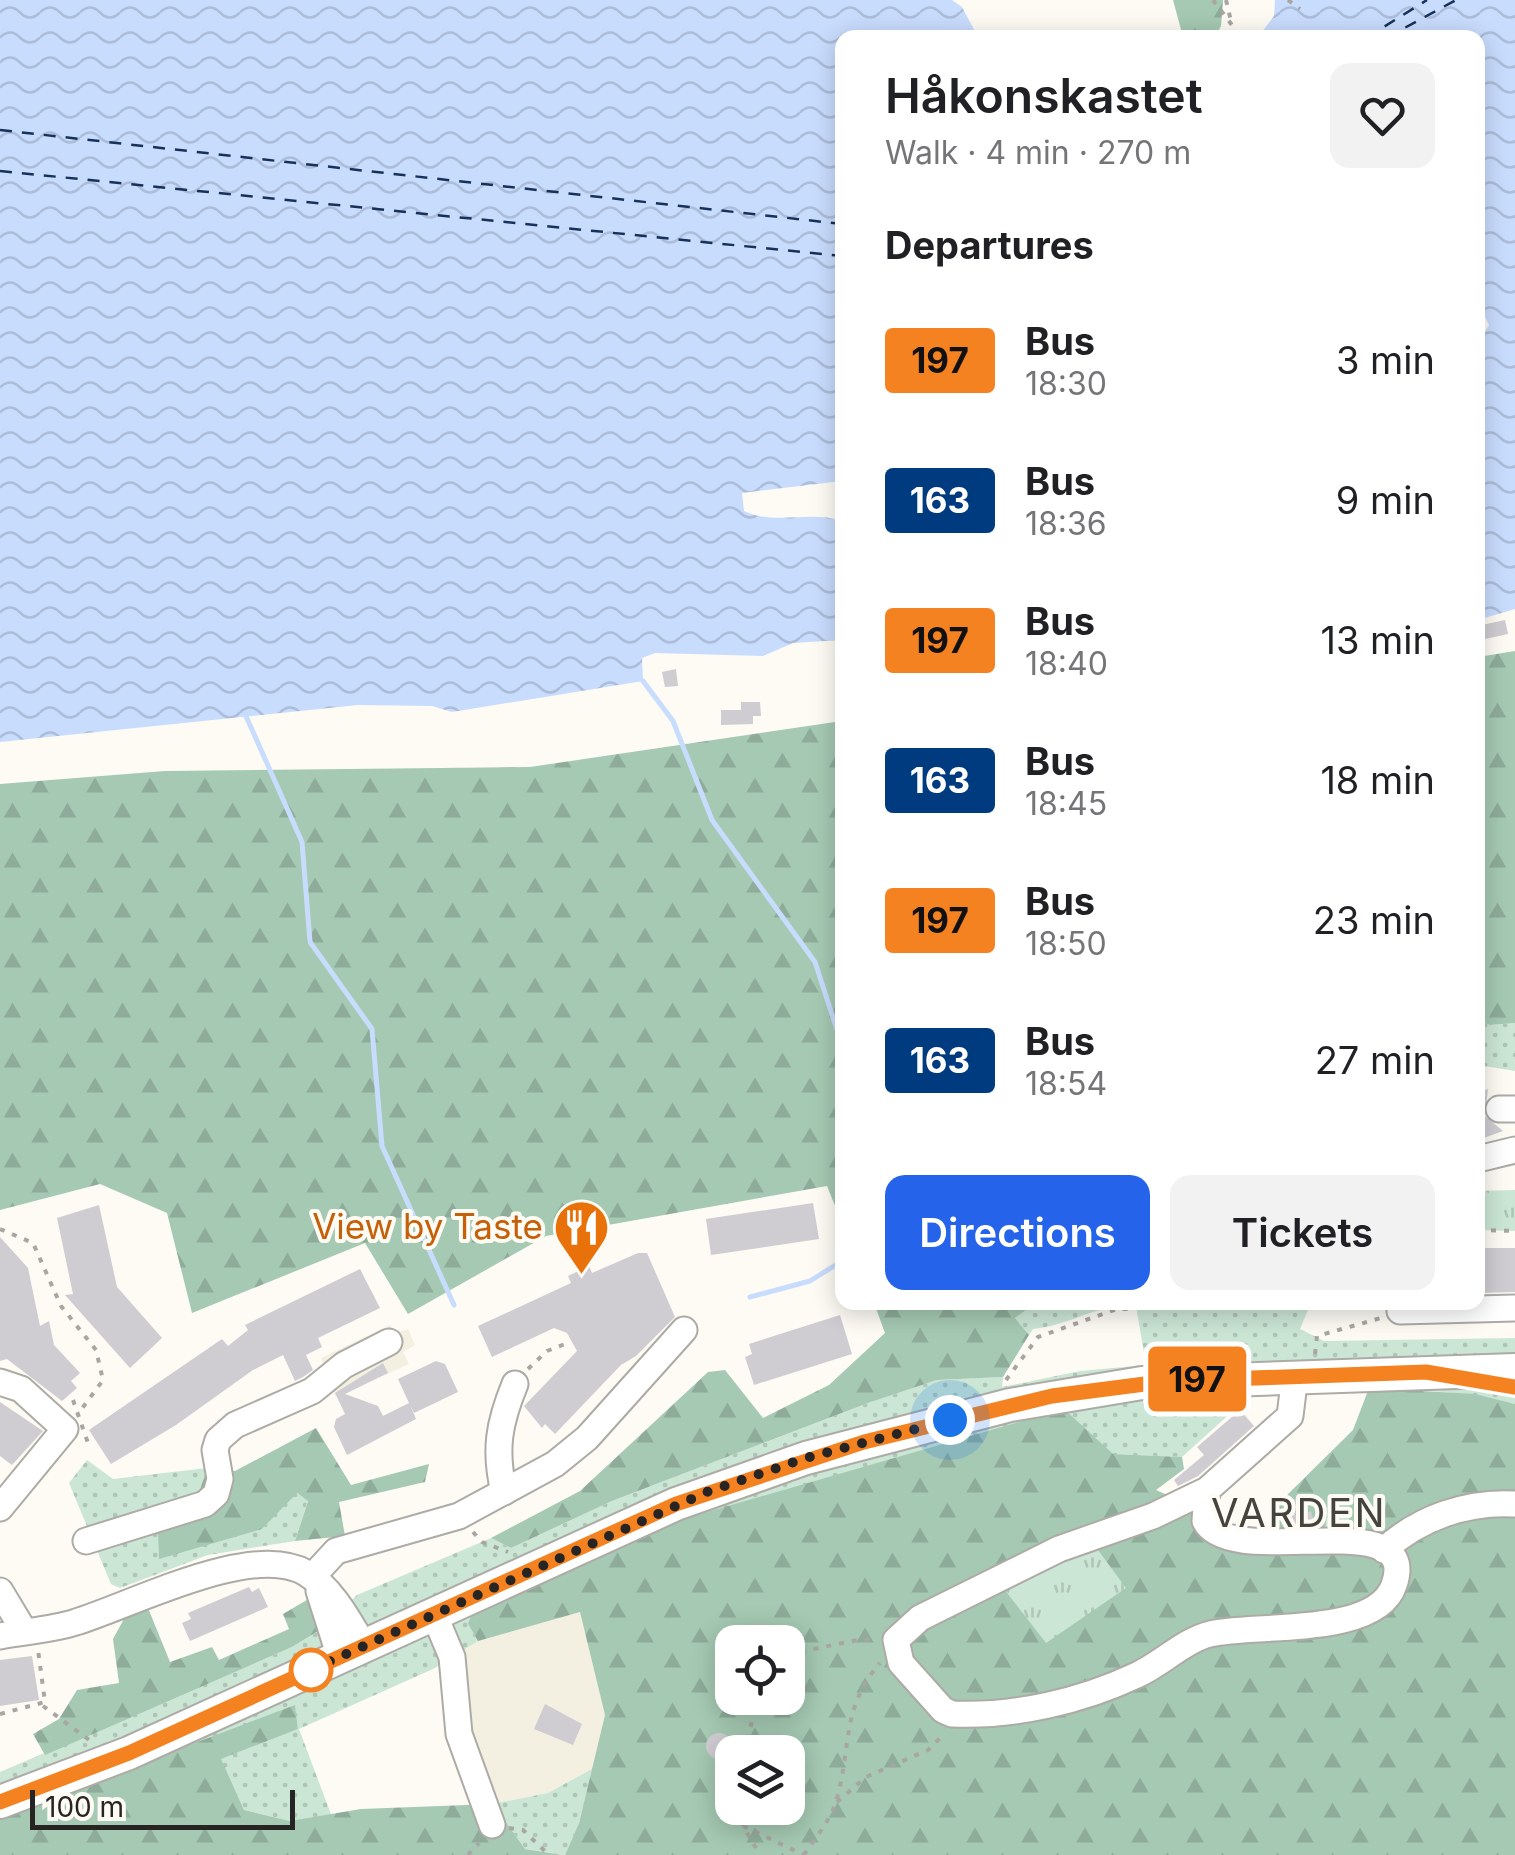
<!DOCTYPE html>
<html lang="en">
<head>
<meta charset="utf-8">
<style>
  :root { --surface:#fff; --page:#f2f2f2; --text:#202124; --muted:#757577; --accent:#2563eb }
  body { margin:0; font-family:Inter,sans-serif; background:var(--page); color:var(--text); height:100vh; display:flex; flex-direction:column; font-size:38px; white-space:nowrap }
  * { box-sizing:border-box; margin:0 }
  p { font-size:32px; color:var(--muted) }
  .icon { flex:none; width:55px; height:55px; fill:none; stroke:currentColor; stroke-width:2; stroke-linecap:round; stroke-linejoin:round }
  .map { position:relative; flex:1; overflow:hidden }
  .panel { position:absolute; left:835px; top:30px; width:650px; height:1280px; display:flex; flex-direction:column; background:var(--surface); border-radius:20px; box-shadow:0 5px 25px #0003 }
  .panel>* { flex:none }
  .badge { padding:0 20px; border-radius:8px; font-size:35px; line-height:65px }
  .controls { position:absolute; left:715px; top:1625px; display:grid; gap:20px }
  .controls a { display:grid; place-items:center; width:90px; height:90px; border-radius:20px; background:var(--surface); box-shadow:0 5px 25px #0003; font-size:50px }
  .scale { position:absolute; left:30px; bottom:25px; width:265px; box-sizing:border-box; padding-left:10px; border:5px solid #262523; border-top:0; font-size:28px; line-height:35px; white-space:nowrap; color:#262523; -webkit-text-stroke:8px #fdfbf4; paint-order:stroke }
  .you { position:absolute; width:50px; height:50px; margin:-25px; border:8px solid #fff; border-radius:50%; background:#1a73e8; box-shadow:0 0 0 15px #1a73e833 }
  .map>.badge { position:absolute; translate:-50% -50%; box-shadow:0 0 0 5px #fff }
  h2 { padding:0 50px; font-size:38px; line-height:90px }
  .round { display:grid; place-items:center; flex:none; width:105px; height:105px; border-radius:20px; background:var(--page) }
  .summary { display:flex; align-items:center; justify-content:space-between; height:170px; padding:0 50px }
  h1 { font-size:48px; font-weight:600; line-height:75px }
  .cta { display:flex; gap:20px; margin-top:auto; padding:20px 50px }
  .cta a { flex:1; height:115px; border-radius:20px; background:var(--accent); color:#fff; font-size:40px; font-weight:600; line-height:115px; text-align:center }
  .cta a+a { background:var(--page); color:var(--text) }
  ul { padding:0; list-style:none }
  li { display:flex; align-items:center; gap:30px; height:140px; padding:0 50px }
  li div { flex:1 }
  li b { display:block; font-size:38px }
  li em { font-style:normal }
  li .badge { min-width:110px; font-weight:700; text-align:center }
  .map>svg:first-child { display:block }
  .built { fill:#f3f0e1 }
  .grass { fill:url(#grass-dots) }
  .forest { fill:url(#forest-firs); fill-rule:evenodd }
  .park { fill:url(#park-tufts) }
  .water { fill:url(#water-waves) }
  .lines { fill:none; stroke-linecap:round; stroke-linejoin:round }
  .stream { stroke:#c8dcfd; stroke-width:5 }
  .ferry { stroke:#17315a; stroke-width:2.5; stroke-dasharray:12 10; stroke-linecap:butt }
  .building { fill:#cfccd2 }
  .minor-casing { stroke:#adaba5; stroke-width:29 }
  .major-casing { stroke:#adaba5; stroke-width:36 }
  .path { stroke:#a8a6a1; stroke-width:4; stroke-dasharray:5 8; stroke-linecap:butt }
  .minor { stroke:#fff; stroke-width:25 }
  .major { stroke:#fff; stroke-width:32 }
  .path-bridge { stroke:#a8a6a1; stroke-width:4; stroke-dasharray:5 8; stroke-linecap:butt }
  .line-casing { stroke:#fff; stroke-width:22 }
  .line { stroke:#f58220; stroke-width:15 }
  .walk { stroke:#262523; stroke-width:10; stroke-dasharray:0 18 }
  .stop-dot { fill:#fff; stroke:#f58220; stroke-width:5 }
  .labels { text-anchor:middle; stroke-width:8; stroke-linejoin:round; paint-order:stroke }
  .food-label { font-size:35px; fill:#c56008; stroke:#fdfbf4; text-anchor:end }
  .quarter-label { font-size:40px; letter-spacing:2.5px; fill:#44433d; stroke:#fdfbf4 }
</style>
</head>
<body>
<div class="map">
<svg width="1515" height="1855" viewBox="0 0 1515 1855">
  <defs>
    <pattern id="grass-dots" width="8" height="8" patternUnits="userSpaceOnUse" patternTransform="scale(2.5)"><rect width="8" height="8" fill="#cbe6d5"/><path d="M2 2h.1M6 6h.1" fill="none" stroke="#aec5b7" stroke-width="1.8" stroke-linecap="round"/></pattern>
    <pattern id="forest-firs" width="22" height="20" patternUnits="userSpaceOnUse" patternTransform="scale(2.5)"><rect width="22" height="20" fill="#a5c9b2"/><path d="M5 1l3.5 6h-7zM16 11l3.5 6h-7z" fill="#8eac99"/></pattern>
    <pattern id="park-tufts" width="24" height="20" patternUnits="userSpaceOnUse" patternTransform="scale(2.5)"><rect width="24" height="20" fill="#cbe6d5"/><path d="M3 7l-1-3M5 7V3M7 7l1-3M15 17l-1-3M17 17v-4M19 17l1-3" fill="none" stroke="#aec5b7"/></pattern>
    <pattern id="water-waves" width="16" height="10" patternUnits="userSpaceOnUse" patternTransform="scale(2.5)"><rect width="16" height="10" fill="#c8dcfd"/><path d="M0 5q4-4 8 0t8 0" fill="none" stroke="#acbdd9"/></pattern>
  </defs>
  <rect width="100%" height="100%" fill="#fdfbf4"/>
  <g class="built">
    <polygon points="390,1325 395,1333 408,1329 415,1345 403,1352 409,1364 336,1397 321,1358"/>
    <polygon points="580,1612 605,1715 592,1769 548,1793 493,1804 479,1745 469,1731 457,1654 478,1641"/>
  </g>
  <g class="grass">
    <polygon points="1478,1021 1490,1025 1515,1023 1515,1071 1478,1065"/>
    <path d="M 1036,1303 L 1275,1303 L 1308,1310 L 1300,1329 L 1324,1341 L 1515,1338 L 1515,1404 C 1431,1383 1342,1389 1255,1391 L 1182,1457 L 1113,1454 L 468,1624 L 478,1641 L 433,1669 L 299,1729 L 332,1817 L 290,1821 L 244,1810 L 220,1759 L 298,1729 L 295,1706 L 0,1817 L 0,1772 L 292,1647 L 323,1628 L 357,1595 L 491,1538 L 511,1548 L 612,1501 L 868,1403 L 937,1380 L 1003,1377 L 1002,1387 L 1080,1371 L 1146,1365 L 1136,1306 C 1103,1301 1070,1326 1033,1329 L 1029,1335 L 1015,1318 Z"/>
    <polygon points="87,1460 113,1479 207,1468 198,1496 262,1529 296,1493 308,1500 295,1541 208,1555 120,1588 111,1584 69,1483"/>
    <polygon points="592,1769 579,1823 565,1855 525,1849 493,1804 548,1793"/>
  </g>
  <g class="forest">
    <polygon points="1173,0 1223,0 1221,26 1215,37 1183,37"/>
    <polygon points="1515,651 1515,1023 1490,1025 1478,1021 1478,657"/>
    <polygon points="842,721 842,1223 827,1186 546,1236 408,1314 365,1243 192,1313 167,1213 100,1184 0,1210 0,784 165,771 530,767"/>
    <polygon points="874,1303 1036,1303 1015,1318 1029,1335 1003,1377 937,1380 868,1403 612,1501 511,1548 491,1538 580,1491 708,1372 725,1370 763,1418 829,1385 885,1333"/>
    <path d="M 1369,1388 L 1475,1394 L 1515,1404 L 1515,1855 L 565,1855 L 579,1823 L 605,1715 L 580,1612 L 478,1641 L 468,1624 L 473,1611 L 662,1525 L 1064,1409 L 1113,1454 L 1182,1457 L 1184,1469 L 1156,1490 L 1174,1498 L 1188,1493 L 1199,1522 L 1260,1537 L 1281,1501 L 1353,1430 ZM 732,1642 L 788,1642 L 788,1698 L 732,1698 ZM 732,1752 L 788,1752 L 788,1808 L 732,1808 Z"/>
    <polygon points="316,1428 351,1485 429,1464 425,1482 339,1502 345,1536 295,1541 308,1501 297,1493 262,1529 159,1559 158,1529 198,1496 207,1468 235,1471"/>
    <polygon points="312,1597 323,1628 292,1647 45,1755 33,1734 59,1719 77,1690 119,1683 113,1639 125,1617 148,1608 170,1662 212,1647 219,1660 289,1629 283,1614"/>
    <polygon points="295,1705 298,1729 221,1759 244,1810 290,1821 361,1809 493,1804 525,1849 563,1855 0,1855 0,1817"/>
  </g>
  <g class="park">
    <polygon points="1515,1190 1515,1231 1478,1230 1478,1191"/>
    <polygon points="1333,1509 1349,1510 1349,1527 1334,1527 1333,1538 1324,1538 1327,1513"/>
    <polygon points="1095,1546 1126,1588 1046,1643 1004,1589"/>
  </g>
  <g class="water">
    <path d="M 0,0 L 952,0 L 962,7 L 978,37 L 842,38 L 842,481 L 742,493 L 744,511 C 775,526 809,510 842,521 L 842,640 L 793,643 L 763,656 L 655,653 L 642,658 L 643,681 L 452,712 L 432,706 L 358,705 L 0,742 Z"/>
    <polygon points="1275,0 1515,0 1515,609 1478,620 1478,342 1489,325 1478,302 1478,38 1258,37 1274,16"/>
  </g>
  <g class="lines">
    <g class="stream">
      <polyline points="643,681 673,721 712,820 815,962 842,1045"/>
      <polyline points="245,714 302,842 310,942 372,1029 382,1146 454,1305"/>
      <polyline points="750,1297 810,1281 842,1261"/>
    </g>
    <g class="ferry">
      <polyline points="1366,38 1427,0"/>
      <polyline points="1386,38 1456,0"/>
      <polyline points="0,130 842,224"/>
      <polyline points="0,171 842,256"/>
    </g>
  </g>
  <g class="building">
    <polygon points="1505,620 1508,634 1485,639 1482,625"/>
    <polygon points="676,669 678,686 665,687 662,672"/>
    <polygon points="741,702 760,702 761,716 753,716 753,724 721,725 721,710 741,710"/>
    <polygon points="1488,1089 1485,1116 1503,1131 1478,1140 1478,1092"/>
    <polygon points="813,1203 819,1239 711,1255 706,1219"/>
    <polygon points="99,1205 117,1287 162,1338 130,1368 65,1295 73,1294 57,1218"/>
    <polygon points="0,1237 28,1268 40,1326 49,1321 54,1345 80,1373 71,1381 77,1388 62,1401 7,1359 0,1361"/>
    <polygon points="1478,1248 1515,1248 1515,1292 1478,1293"/>
    <polygon points="638,1253 647,1253 675,1317 636,1356 621,1365 555,1434 545,1424 542,1428 524,1406 577,1351 567,1333 554,1328 492,1357 478,1326 571,1283 568,1276 589,1266 592,1273"/>
    <polygon points="360,1269 380,1308 318,1338 322,1347 306,1355 313,1370 303,1377 295,1381 283,1355 253,1370 176,1425 111,1464 89,1430 222,1339 228,1346 248,1330 245,1325"/>
    <polygon points="840,1315 852,1354 754,1385 745,1357 752,1354 749,1344"/>
    <polygon points="436,1361 445,1364 458,1392 414,1413 410,1405 416,1419 347,1455 334,1427 336,1419 345,1414 335,1393 383,1363 388,1373 345,1394 378,1406 383,1416 409,1403 398,1379"/>
    <polygon points="0,1402 43,1431 12,1465 0,1456"/>
    <polygon points="1240,1410 1254,1426 1198,1476 1178,1486 1174,1480 1204,1455 1197,1447"/>
    <polygon points="1303,1496 1308,1512 1311,1511 1315,1525 1294,1525 1287,1501"/>
    <polygon points="249,1587 252,1592 259,1588 268,1607 190,1641 182,1623 191,1619 188,1613"/>
    <polygon points="32,1656 39,1700 0,1706 0,1660"/>
    <polygon points="545,1704 582,1724 573,1745 534,1729"/>
    <circle cx="719" cy="1746" r="13"/>
  </g>
  <g class="lines">
    <defs>
      <g id="minor">
        <polyline points="1499,1109 1515,1109"/>
        <polyline points="1478,1159 1515,1150"/>
        <polyline points="1400,1311 1515,1308"/>
        <polyline points="0,1382 21,1389 65,1429 0,1508"/>
        <path d="M 1207,1490 L 1205,1521 C 1232,1572 1423,1502 1394,1585 C 1376,1638 1253,1623 1210,1634 C 1183,1641 1163,1663 1137,1675 C 1082,1701 1014,1717 952,1714 L 943,1710 L 901,1663 L 896,1640 L 920,1618 L 1059,1549 L 1153,1516 L 1207,1490 L 1290,1416 L 1295,1375"/>
        <path d="M 504,1492 C 494,1450 499,1423 515,1384"/>
        <polyline points="86,1541 205,1504 216,1494 220,1479 215,1450 218,1440 235,1425 312,1391 344,1365 389,1342"/>
        <path d="M 1384,1550 C 1419,1518 1467,1501 1515,1504"/>
        <polyline points="312,1577 336,1551 459,1516 555,1464 587,1438 684,1330"/>
        <polyline points="0,1591 24,1631"/>
        <polyline points="319,1591 340,1657"/>
        <polyline points="434,1614 452,1657 459,1734 492,1825"/>
        <path d="M 0,1636 C 25,1631 52,1630 76,1622 C 132,1605 253,1541 306,1573 C 332,1588 349,1621 364,1646"/>
      </g>
      <polyline id="major" points="0,1802 129,1753 676,1504 806,1458 1010,1405 1142,1383 1515,1370"/>
    </defs>
    <use href="#minor" class="minor-casing"/>
    <use href="#major" class="major-casing"/>
    <g class="path">
      <polyline points="1213,0 1232,25 1232,38"/>
      <polyline points="1226,0 1231,21"/>
      <polyline points="1288,0 1300,9"/>
      <polyline points="0,1229 33,1243 61,1306 96,1350 103,1380 78,1414"/>
      <polyline points="1478,1230 1515,1231"/>
      <polyline points="1330,1302 1382,1305"/>
      <polyline points="1315,1354 1317,1336 1381,1318"/>
      <polyline points="528,1369 547,1351 570,1342"/>
      <polyline points="1006,1380 1038,1337 1117,1309 1131,1309"/>
      <polyline points="473,1532 482,1542 508,1552"/>
      <polyline points="788,1654 863,1639 876,1641"/>
      <polyline points="43,1706 92,1742"/>
      <polyline points="0,1714 45,1702 38,1650"/>
      <polyline points="744,1752 758,1698"/>
      <polyline points="837,1802 866,1777 928,1750 945,1733"/>
      <polyline points="741,1808 743,1826 760,1855"/>
      <polyline points="743,1826 804,1855"/>
      <polyline points="509,1828 523,1830 549,1855"/>
      <polyline points="468,1855 479,1843"/>
      <path d="M 804,1855 C 814,1839 831,1820 836,1801 C 852,1749 840,1709 880,1663"/>
    </g>
    <use href="#minor" class="minor"/>
    <use href="#major" class="major"/>
    <polyline class="path-bridge" points="73,1400 88,1443"/>
  </g>
  <g class="lines">
    <defs>
      <polyline id="line" points="0,1802 129,1753 676,1504 864,1442 1052,1396 1168,1381 1426,1372 1515,1387"/>
    </defs>
    <use href="#line" class="line-casing"/>
    <use href="#line" class="line"/>
    <polyline class="walk" points="311,1670 304,1673 707,1492 806,1458 950,1420"/>
  </g>
  <defs>
    <symbol id="restaurant-pin" viewBox="-11 -11 22 30"><path d="M0 17L-7.5 6A9.5 9.5 0 1 1 7.5 6Z" fill="#e8710a" stroke="#fdfbf4"/><path d="M-5-6h1v4h1v-4h1v4h1v-4h1v5L-1.5 .5V6h-2V.5L-5-1ZM5-6V6H3V1.5H1.5Q1.5-4 5-6Z" fill="#fff"/></symbol>
  </defs>
  <g fill-rule="evenodd">
    <use href="#restaurant-pin" x="550" y="1196" width="63" height="86"/>
  </g>
  <circle class="stop-dot" cx="311" cy="1670" r="20"/>
  <g class="labels">
    <g class="food-label">
      <text x="543" y="1239">View by Taste</text>
    </g>
    <g class="quarter-label">
      <text x="1299" y="1527">VARDEN</text>
    </g>
  </g>
</svg>
<div class="controls">
<a><svg class="icon" aria-label="locate" viewBox="0 0 24 24"><circle cx="12" cy="12" r="6"/><path d="M12 2v4M12 18v4M2 12h4M18 12h4"/></svg></a>
<a><svg class="icon" aria-label="layers" viewBox="0 0 24 24"><path d="M12 4l9 5-9 5-9-5zM3 14l9 5 9-5"/></svg></a>
</div>
<div class="scale">100 m</div>
<div class="you" style="left:950px;top:1420px"></div>
<b class="badge" style="left:1197px;top:1379px;background:#f58220;color:#111">197</b>
<section class="panel">
<div class="summary"><div><h1>Håkonskastet</h1><p>Walk · 4 min · 270 m</p></div><a class="round"><svg class="icon" aria-label="heart" viewBox="0 0 24 24"><path d="M12 20l-8-8c-3-5 5-10 8-4 3-6 11-1 8 4z"/></svg></a></div>
<h2>Departures</h2>
<ul>
<li><span class="badge" style="background:#f58220;color:#111">197</span><div><b>Bus</b><p>18:30</p></div><em>3 min</em></li>
<li><span class="badge" style="background:#003b80;color:#fff">163</span><div><b>Bus</b><p>18:36</p></div><em>9 min</em></li>
<li><span class="badge" style="background:#f58220;color:#111">197</span><div><b>Bus</b><p>18:40</p></div><em>13 min</em></li>
<li><span class="badge" style="background:#003b80;color:#fff">163</span><div><b>Bus</b><p>18:45</p></div><em>18 min</em></li>
<li><span class="badge" style="background:#f58220;color:#111">197</span><div><b>Bus</b><p>18:50</p></div><em>23 min</em></li>
<li><span class="badge" style="background:#003b80;color:#fff">163</span><div><b>Bus</b><p>18:54</p></div><em>27 min</em></li>
</ul>
<div class="cta"><a>Directions</a><a>Tickets</a></div>
</section>
</div>
</body>
</html>
